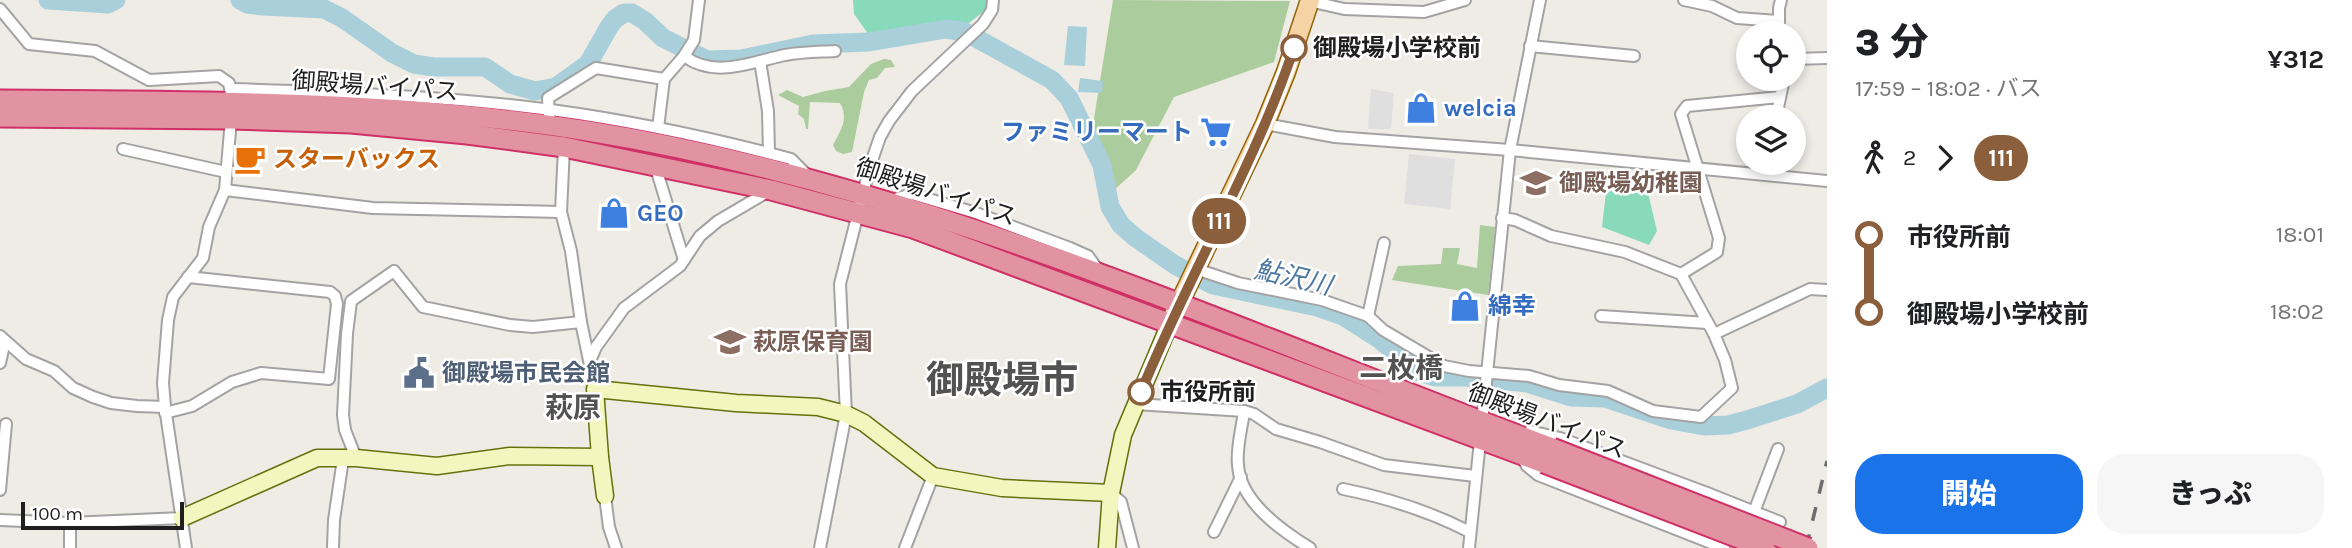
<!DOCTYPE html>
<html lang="ja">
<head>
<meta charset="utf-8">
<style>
  :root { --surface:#fff; --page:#f6f6f6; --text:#202124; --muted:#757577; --accent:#1a73e8 }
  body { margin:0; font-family:Karla,"Noto Sans JP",sans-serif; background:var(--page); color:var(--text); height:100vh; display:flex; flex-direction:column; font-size:26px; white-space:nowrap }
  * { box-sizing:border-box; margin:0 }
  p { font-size:23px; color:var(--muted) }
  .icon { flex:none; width:38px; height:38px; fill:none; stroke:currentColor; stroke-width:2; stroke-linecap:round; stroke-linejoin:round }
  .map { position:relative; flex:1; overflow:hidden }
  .side { display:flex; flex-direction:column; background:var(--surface); width:525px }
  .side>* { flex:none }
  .badge { padding:0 14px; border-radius:23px; font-size:24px; line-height:46px }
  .buttons { position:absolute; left:1736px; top:21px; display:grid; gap:14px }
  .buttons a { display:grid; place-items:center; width:70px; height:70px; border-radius:50%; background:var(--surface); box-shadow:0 4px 10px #0003; font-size:35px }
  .scale { position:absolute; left:21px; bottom:18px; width:163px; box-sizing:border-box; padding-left:7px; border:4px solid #1f1f1f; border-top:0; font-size:19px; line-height:24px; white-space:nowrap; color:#1f1f1f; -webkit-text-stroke:5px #fff; paint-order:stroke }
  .map>.badge { position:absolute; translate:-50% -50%; box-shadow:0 0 0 4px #fff }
  .legs { display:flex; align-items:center; gap:10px; height:77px; padding:0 28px; font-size:23px }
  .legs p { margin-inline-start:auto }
  .head { display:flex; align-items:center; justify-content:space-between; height:119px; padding:0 28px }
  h1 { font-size:38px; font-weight:800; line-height:52px }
  .cta { display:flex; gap:14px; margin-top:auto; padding:14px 28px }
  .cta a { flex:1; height:80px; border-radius:28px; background:var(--accent); color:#fff; font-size:28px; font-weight:800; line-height:80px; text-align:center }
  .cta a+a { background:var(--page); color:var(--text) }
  ul { padding:0 28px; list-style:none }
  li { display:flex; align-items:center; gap:24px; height:77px; font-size:26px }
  li i { display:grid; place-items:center; width:10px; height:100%; margin:0 9px; background:currentColor }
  li i::after { content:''; width:18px; height:18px; margin:-9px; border:5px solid; border-radius:50%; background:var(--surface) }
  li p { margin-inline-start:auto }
  li:first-child i { background:linear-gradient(#0000 50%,currentColor 0) }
  li:last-child i { background:linear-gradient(currentColor 50%,#0000 0) }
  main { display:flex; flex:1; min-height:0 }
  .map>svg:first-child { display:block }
  .forest { fill:#abcc9d }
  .pitch { fill:#89d9bb }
  .parking { fill:#dfdfdf }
  .water { fill:#a9cfda }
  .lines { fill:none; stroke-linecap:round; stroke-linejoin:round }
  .river { stroke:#a9cfda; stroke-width:19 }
  .street-casing { stroke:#a3a3a3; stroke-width:14 }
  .secondary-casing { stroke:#65710c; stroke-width:19 }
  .primary-casing { stroke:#916509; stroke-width:21 }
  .highway-casing { stroke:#d03066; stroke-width:23 }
  .street { stroke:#fff; stroke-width:10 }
  .secondary { stroke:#f3f6be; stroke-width:16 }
  .primary { stroke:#f6d3a4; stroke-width:18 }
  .highway { stroke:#e293a1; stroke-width:19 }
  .rail { stroke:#6d6d6d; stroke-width:3.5; stroke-dasharray:14 14; stroke-linecap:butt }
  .highway-bridge-casing { stroke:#d03066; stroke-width:23; stroke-linecap:butt }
  .highway-bridge { stroke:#e293a1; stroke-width:19 }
  .line-1-casing { stroke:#fff; stroke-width:16 }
  .line-1 { stroke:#8b5e3c; stroke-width:10 }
  .stop-1-dot { fill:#fff; stroke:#8b5e3c; stroke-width:3.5 }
  .labels { text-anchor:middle; stroke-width:5; stroke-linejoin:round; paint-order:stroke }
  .stop-label { font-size:24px; font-weight:bold; fill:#1f1f1f; stroke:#fff; text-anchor:start }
  .street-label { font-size:24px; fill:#1f1f1f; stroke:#fff }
  .shop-label { font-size:24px; font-weight:bold; fill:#366cbe; stroke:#fff; text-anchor:start }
  .food-label { font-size:24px; font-weight:bold; fill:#c56008; stroke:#fff; text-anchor:start }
  .education-label { font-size:24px; font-weight:bold; fill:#785e54; stroke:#fff; text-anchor:start }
  .service-label { font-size:24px; font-weight:bold; fill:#4e5e75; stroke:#fff; text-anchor:start }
  .water-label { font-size:26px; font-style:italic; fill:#4e78a1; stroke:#fff }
  .quarter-label { font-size:28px; font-weight:bold; fill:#525252; stroke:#fff }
  .town-label { font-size:38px; font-weight:bold; fill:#525252; stroke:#fff }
</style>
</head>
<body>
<main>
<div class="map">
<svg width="1827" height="548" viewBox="0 0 1827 548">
  <rect width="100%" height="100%" fill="#efece6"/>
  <g class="forest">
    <polygon points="1113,0 1290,1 1274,62 1174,97 1136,170 1112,192 1092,131"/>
    <path d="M 884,59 L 891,60 L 895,67 L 885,68 L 877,78 L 869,80 L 864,92 L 852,152 L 843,154 L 836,151 L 833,145 C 841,130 849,119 840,103 L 810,102 L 808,129 L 806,129 L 804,119 L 798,114 L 799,106 L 778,95 L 787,90 L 803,97 L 825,91 L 849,87 L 871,64 Z"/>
    <polygon points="1480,225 1495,227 1488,295 1392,280 1398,266 1441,264 1443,248 1460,248 1457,264 1477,268"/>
  </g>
  <g class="pitch">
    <polygon points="853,0 987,0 988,8 969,23 869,35 854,14"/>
    <polygon points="1608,175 1645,180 1657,231 1649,245 1602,227"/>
  </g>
  <g class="parking">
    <polygon points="1371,89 1394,93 1391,129 1368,129"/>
    <polygon points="1409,154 1455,159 1450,209 1404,204"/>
  </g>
  <g class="water">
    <polygon points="1068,26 1087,27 1085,66 1064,65"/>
    <polygon points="1080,78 1103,81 1102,93 1078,92"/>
  </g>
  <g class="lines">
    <g class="river">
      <polyline points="48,0 108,4 116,0"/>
      <polyline points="240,0 247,4 263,6 324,9 342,18 392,53 414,64 433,67 485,67 510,84 535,91 556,87 588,64 609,27 615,19 624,13 632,13 645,21 663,38 707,60 741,59 813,44 869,42 946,29 965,32 1052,80 1069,98 1102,165 1110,207 1121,225 1136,238 1175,265 1213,285 1317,307 1343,316 1379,339 1420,372 1435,377 1475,377 1527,383 1571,397 1605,398 1671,420 1704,426 1728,425 1747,420 1797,404 1827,388"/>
    </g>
    <defs>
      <g id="street">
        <polyline points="1684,0 1712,6 1737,18 1778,21"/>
        <polyline points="1309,1 1344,9 1424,12 1465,0"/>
        <polyline points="0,9 29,44 95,51 149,80 219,76 229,83 231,94"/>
        <polyline points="1779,33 1779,8 1781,0"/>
        <polyline points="1530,46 1634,56"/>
        <path d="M 684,56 C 715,79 751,62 785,55 C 802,52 818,52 835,51"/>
        <polyline points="1794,59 1827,58"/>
        <polyline points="760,61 768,111 769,153"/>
        <path d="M 231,89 C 337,92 445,96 551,110 C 632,121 712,138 791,159 L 809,177"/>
        <polyline points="549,116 548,98 596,68 664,79"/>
        <polyline points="1776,117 1784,79"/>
        <polyline points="1265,124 1335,137 1510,150 1827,181"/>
        <polyline points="658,128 664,79 684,56 694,40 699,0"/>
        <polyline points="564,147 561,212 571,251 581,322 595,389"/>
        <polyline points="123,149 226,172"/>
        <polyline points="655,165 684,260"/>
        <polyline points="225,190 373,208 561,212"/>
        <polyline points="891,200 912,194 976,213 1070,248 1088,256 1098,270"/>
        <polyline points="1196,269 1238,283 1322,300 1368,316 1383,330 1444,366 1469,371 1529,376 1559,385 1608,391 1653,411 1701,417 1732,388 1725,360 1714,334 1681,274 1625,252 1551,236 1515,220 1502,218"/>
        <polyline points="1681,274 1717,252 1719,238 1681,114 1687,106 1780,97"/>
        <polyline points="1368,316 1384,243"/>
        <polyline points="1601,316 1707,323"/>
        <polyline points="1714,334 1810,289 1827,290"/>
        <polyline points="0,336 26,359 54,371 73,388 93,397 111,403 137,406 165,407"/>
        <polyline points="590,361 596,347 624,308 680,266 700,236 718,221 769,191"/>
        <polyline points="0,363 5,341"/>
        <polyline points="1136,404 1244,411 1254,414 1276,429 1320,442 1384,465 1475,476"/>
        <path d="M 1244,411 C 1242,428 1236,448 1238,465 C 1240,502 1282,531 1310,548"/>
        <polyline points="165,413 192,406 232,382 261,373 329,379 337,304 335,296 330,292 188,277"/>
        <polyline points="1530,431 1560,438 1707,493"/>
        <polyline points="1520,454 1527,466 1538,475 1724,548"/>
        <polyline points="356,458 345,430 343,415 347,334 351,301 394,271 423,307 510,325 533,327 581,322"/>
        <path d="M 1343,489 C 1388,498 1429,511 1470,532"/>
        <polyline points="0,490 6,424"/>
        <polyline points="1111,493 1121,502 1133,548"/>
        <polyline points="605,496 609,527 616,548"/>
        <polyline points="1706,496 1707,493 1780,522"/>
        <polyline points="1754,512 1778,449"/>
        <polyline points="0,520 70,523 182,518"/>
        <polyline points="70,523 70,548"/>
        <polyline points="1214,532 1241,477"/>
        <polyline points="186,548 165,407 163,383 168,320 173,297 203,258 209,227 225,190 231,119"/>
        <polyline points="333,548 334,520 343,459"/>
        <polyline points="820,548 846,414 840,284 870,166 880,137 889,121 912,91 983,24 992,10 993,0"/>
        <polyline points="905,548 933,476"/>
        <polyline points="1469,548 1510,150 1540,0"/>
      </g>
      <g id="secondary">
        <polyline points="605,496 600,457 595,389 736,403 818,407 846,414 864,423 933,476 1002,488 1111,493"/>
        <polyline points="182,518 317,458 356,458 437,466 510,456 600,457"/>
        <polyline points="1107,548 1111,493 1123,435 1170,323"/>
      </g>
      <polyline id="primary" points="1170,323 1265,124 1286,72 1310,0"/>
      <g id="highway">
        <path d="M 0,100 C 195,101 395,100 588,131 C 924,185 1235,330 1552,448"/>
        <polyline points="0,117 231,119 351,123 467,134 564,147 771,190 913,228 1544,463"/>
      </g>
    </defs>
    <use href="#street" class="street-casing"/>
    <use href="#secondary" class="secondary-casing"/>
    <use href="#primary" class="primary-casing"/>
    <use href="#highway" class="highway-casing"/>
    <use href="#street" class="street"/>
    <use href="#secondary" class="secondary"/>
    <use href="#primary" class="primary"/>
    <use href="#highway" class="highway"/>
    <polyline class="rail" points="1806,548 1827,461"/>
    <defs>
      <g id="highway-bridge">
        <polyline points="1552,448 1808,548"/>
        <polyline points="1544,463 1765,548"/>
      </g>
    </defs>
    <use href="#highway-bridge" class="highway-bridge-casing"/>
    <use href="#highway-bridge" class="highway-bridge"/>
  </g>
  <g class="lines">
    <defs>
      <path id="line-1" d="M 1141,392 C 1188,276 1254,167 1294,48"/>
    </defs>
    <use href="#line-1" class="line-1-casing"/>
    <use href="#line-1" class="line-1"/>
  </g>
  <defs>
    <symbol id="shop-bare" viewBox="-9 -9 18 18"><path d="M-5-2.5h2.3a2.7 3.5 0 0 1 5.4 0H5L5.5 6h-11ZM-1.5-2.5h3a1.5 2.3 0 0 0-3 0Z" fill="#3f7fe0" stroke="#fff" stroke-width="2.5" paint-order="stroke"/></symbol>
    <symbol id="supermarket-bare" viewBox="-9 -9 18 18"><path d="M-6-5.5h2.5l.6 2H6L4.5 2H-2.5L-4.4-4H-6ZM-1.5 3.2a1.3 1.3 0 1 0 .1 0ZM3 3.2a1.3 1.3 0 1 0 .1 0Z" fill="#3f7fe0" stroke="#fff" stroke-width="2.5" paint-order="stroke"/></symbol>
    <symbol id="cafe-bare" viewBox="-9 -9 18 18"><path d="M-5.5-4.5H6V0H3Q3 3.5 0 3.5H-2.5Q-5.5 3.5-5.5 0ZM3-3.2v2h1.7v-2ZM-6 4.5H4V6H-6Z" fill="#e8710a" stroke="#fff" stroke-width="2.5" paint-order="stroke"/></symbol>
    <symbol id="school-bare" viewBox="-9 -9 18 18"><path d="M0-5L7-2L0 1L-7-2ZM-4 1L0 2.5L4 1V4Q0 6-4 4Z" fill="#8d6e63" stroke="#fff" stroke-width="2.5" paint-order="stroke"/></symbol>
    <symbol id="civic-bare" viewBox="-9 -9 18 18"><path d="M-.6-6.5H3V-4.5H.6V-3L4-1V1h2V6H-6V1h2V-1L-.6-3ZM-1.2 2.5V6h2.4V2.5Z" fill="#5c6f8a" stroke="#fff" stroke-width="2.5" paint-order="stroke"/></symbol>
  </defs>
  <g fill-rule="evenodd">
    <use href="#shop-bare" x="1399" y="86" width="44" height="44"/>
    <use href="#supermarket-bare" x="1194" y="110" width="44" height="44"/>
    <use href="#cafe-bare" x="228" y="137" width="44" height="44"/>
    <use href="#school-bare" x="1514" y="161" width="44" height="44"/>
    <use href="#shop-bare" x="592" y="191" width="44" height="44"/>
    <use href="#shop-bare" x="1443" y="284" width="44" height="44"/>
    <use href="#school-bare" x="708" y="320" width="44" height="44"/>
    <use href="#civic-bare" x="397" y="351" width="44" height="44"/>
  </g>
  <g class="stop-1-dot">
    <circle cx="1294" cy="48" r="12"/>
    <circle cx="1141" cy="392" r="12"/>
  </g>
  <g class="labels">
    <g class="stop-label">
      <text x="1313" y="56">御殿場小学校前</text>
      <text x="1160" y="400">市役所前</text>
    </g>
    <g class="street-label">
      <text transform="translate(375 86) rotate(4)" y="8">御殿場バイパス</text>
      <text transform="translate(936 192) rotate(18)" y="8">御殿場バイパス</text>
      <text transform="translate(1547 421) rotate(21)" y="8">御殿場バイパス</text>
    </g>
    <g class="shop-label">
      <text x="1444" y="116">welcia</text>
      <text x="1193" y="140" text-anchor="end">ファミリーマート</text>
      <text x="637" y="221">GEO</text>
      <text x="1488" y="314">綿幸</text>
    </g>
    <g class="food-label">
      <text x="273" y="167">スターバックス</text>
    </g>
    <g class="education-label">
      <text x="1559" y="191">御殿場幼稚園</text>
      <text x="753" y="350">萩原保育園</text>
    </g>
    <g class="service-label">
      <text x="442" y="381">御殿場市民会館</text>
    </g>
    <g class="water-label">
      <text transform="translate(1293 277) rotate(13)" y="9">鮎沢川</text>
    </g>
    <g class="quarter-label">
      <text x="1401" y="377">二枚橋</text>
      <text x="573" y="417">萩原</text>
    </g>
    <g class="town-label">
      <text x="1002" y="393">御殿場市</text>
    </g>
  </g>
</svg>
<div class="buttons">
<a><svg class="icon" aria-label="locate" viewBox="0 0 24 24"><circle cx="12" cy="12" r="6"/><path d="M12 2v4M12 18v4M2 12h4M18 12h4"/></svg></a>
<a><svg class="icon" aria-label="layers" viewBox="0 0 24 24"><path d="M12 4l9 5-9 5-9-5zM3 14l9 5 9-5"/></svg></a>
</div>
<div class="scale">100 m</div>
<b class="badge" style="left:1219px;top:221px;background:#8b5e3c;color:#fff">111</b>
</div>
<section class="side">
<div class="head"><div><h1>3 分</h1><p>17:59 – 18:02 · バス</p></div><b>¥312</b></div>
<div class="legs"><svg class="icon" aria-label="walk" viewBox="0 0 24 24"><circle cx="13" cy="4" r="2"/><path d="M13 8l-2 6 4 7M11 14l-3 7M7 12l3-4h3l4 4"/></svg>2<svg class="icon" aria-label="forward" viewBox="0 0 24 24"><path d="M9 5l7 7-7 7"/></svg><b class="badge" style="background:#8b5e3c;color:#fff">111</b></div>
<ul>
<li><i style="color:#8b5e3c"></i><b>市役所前</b><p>18:01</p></li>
<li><i style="color:#8b5e3c"></i><b>御殿場小学校前</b><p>18:02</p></li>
</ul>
<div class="cta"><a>開始</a><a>きっぷ</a></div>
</section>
</main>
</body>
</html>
